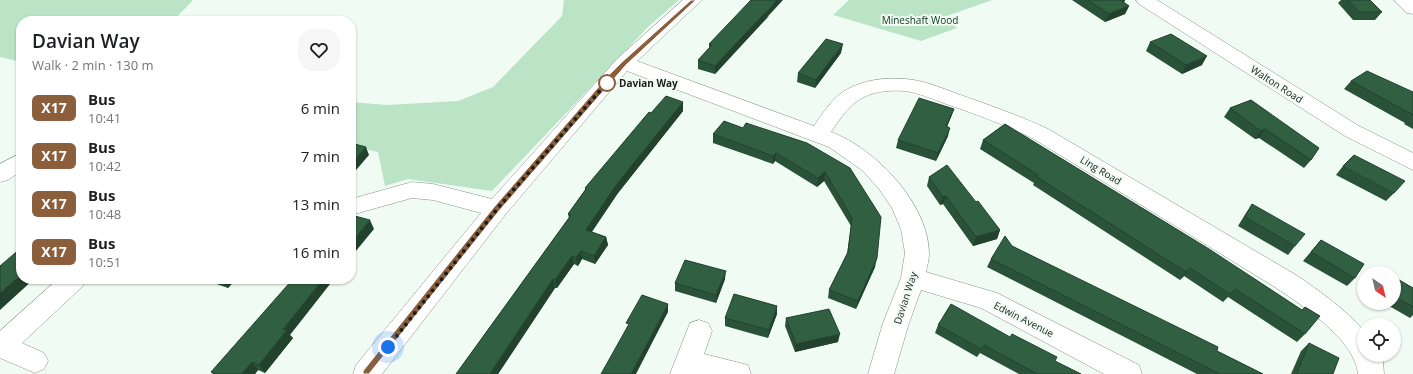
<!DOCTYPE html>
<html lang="en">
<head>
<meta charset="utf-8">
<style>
  :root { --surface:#fff; --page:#f6f6f6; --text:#202124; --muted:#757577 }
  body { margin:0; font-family:"Open Sans",sans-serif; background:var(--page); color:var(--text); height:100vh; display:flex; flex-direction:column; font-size:15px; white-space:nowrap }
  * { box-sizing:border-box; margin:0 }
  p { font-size:13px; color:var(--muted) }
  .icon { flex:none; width:22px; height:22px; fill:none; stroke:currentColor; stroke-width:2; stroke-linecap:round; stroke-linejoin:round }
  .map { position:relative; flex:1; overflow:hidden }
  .panel { position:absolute; left:16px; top:16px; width:340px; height:268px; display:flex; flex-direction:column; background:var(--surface); border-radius:16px; box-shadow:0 1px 3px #0004 }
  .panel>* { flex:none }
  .badge { padding:0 8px; border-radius:6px; font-size:14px; line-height:26px }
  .needle { width:26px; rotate:145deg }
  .fabs { position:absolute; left:1357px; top:266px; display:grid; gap:8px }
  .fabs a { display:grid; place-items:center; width:44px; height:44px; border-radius:50%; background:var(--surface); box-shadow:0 1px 3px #0004; font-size:20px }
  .you { position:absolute; width:20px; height:20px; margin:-10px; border:3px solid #fff; border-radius:50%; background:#1a73e8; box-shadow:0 0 0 6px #1a73e833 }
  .map>.badge { position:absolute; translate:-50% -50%; box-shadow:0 0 0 2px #fff }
  .round { display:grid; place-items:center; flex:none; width:42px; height:42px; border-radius:16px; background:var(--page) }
  .overview { display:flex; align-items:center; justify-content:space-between; height:68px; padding:0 16px }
  h1 { font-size:19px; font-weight:600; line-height:30px }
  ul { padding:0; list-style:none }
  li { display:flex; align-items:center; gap:12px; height:48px; padding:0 16px }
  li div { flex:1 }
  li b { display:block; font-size:15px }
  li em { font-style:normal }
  li .badge { min-width:44px; font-weight:700; text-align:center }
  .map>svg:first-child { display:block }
  .green { fill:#bbe4c7 }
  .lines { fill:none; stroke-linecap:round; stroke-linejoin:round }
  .minor-casing { stroke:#86928a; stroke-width:1 }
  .major-casing { stroke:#86928a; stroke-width:1 }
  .minor { fill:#fff; fill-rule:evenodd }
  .major { fill:#fff; fill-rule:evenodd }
  .wall { fill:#2a5239 }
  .shaded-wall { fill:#22422e }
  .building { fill:#315f42; stroke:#22422e }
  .line { fill:#8b5e3c; stroke:#fff }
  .walk { stroke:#1a1f1c; stroke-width:4; stroke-dasharray:0 7.2 }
  .stop-dot { fill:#fff; stroke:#8b5e3c; stroke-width:2 }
  .labels { text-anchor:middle; stroke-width:4; stroke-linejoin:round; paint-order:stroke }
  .park-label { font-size:10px; fill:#0e341e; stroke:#f0fcf3 }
  .stop-label { font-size:10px; font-weight:bold; fill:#1a1f1c; stroke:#f0fcf3; text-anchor:start }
  .street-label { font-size:10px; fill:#1a1f1c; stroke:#f0fcf3 }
</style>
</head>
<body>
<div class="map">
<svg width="1413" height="374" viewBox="0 0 1413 374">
  <rect width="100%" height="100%" fill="#f0fcf3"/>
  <g class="green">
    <polygon points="0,0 193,0 173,21 21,21 21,62 0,57"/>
    <polygon points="564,0 679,0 649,26 492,191 408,179 385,186 378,152 351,146 351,102 387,105 458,101 493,87 562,16"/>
    <polygon points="849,0 992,0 944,17 957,28 921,41 833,15"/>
  </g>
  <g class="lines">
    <defs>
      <g id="minor">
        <path d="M 683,0 L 702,0 L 637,61 L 814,126 C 823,113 832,98 846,90 C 863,80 886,77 905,79 C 922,80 939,87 955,93 C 986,104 1018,115 1048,129 L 1296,275 C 1321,292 1344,308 1364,331 L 1364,355 L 1380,355 L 1383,361 L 1384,374 L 1358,374 C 1355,340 1304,307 1278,289 L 1034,139 C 1005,125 976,114 946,104 C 933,99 919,93 905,91 C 891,90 876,91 864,97 C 848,105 840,119 831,132 C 875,148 929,204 929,254 C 929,260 927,266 926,272 L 997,293 L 1139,365 L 1142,374 L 1104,374 L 981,308 L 921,290 L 909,323 L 894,374 L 868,374 L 883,323 L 901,278 L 905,253 L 901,229 L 892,208 L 879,189 L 863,171 L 829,147 L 627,71 L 505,215 L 382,374 L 353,374 L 356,365 L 481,213 L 433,200 L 412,198 L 351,215 L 351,199 L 412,182 L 433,184 L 492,199 L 617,59 Z"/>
        <polygon points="1394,0 1413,0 1413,14 1407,13"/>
        <polygon points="21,153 21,171 8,180 0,182 0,164"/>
        <polygon points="58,279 86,279 83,286 22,343 44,353 48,361 44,369 35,373 0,358 0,331"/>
        <polygon points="699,320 708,323 712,331 704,354 748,365 751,374 670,374 690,323"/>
      </g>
      <polygon id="major" points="1136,0 1157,0 1359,126 1413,153 1413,170 1345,136 1139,4"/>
    </defs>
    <use href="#minor" class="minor-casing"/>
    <use href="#major" class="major-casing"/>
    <use href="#minor" class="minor"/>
    <use href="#major" class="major"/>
  </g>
  <g class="wall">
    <polygon points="1072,0 1125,0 1124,3 1129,6 1125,14 1105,22"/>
    <polygon points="1341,0 1370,0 1382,12 1375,20 1353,20 1338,3"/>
    <polygon points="769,16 715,74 698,69 698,60 709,48 709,44"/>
    <polygon points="1150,42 1202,65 1182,74 1146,51"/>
    <polygon points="841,53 815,88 797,82 798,73"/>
    <polygon points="1351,81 1413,92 1413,129 1404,124 1405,123 1344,89"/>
    <polygon points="1251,100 1311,160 1304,168 1259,138 1255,139 1224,117 1230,108"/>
    <polygon points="683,102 683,111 618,193 592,232 606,237 608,245 595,264 582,259 578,266 574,264 557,288 555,288 498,374 456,374 569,218 568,214 585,190 585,188 651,113"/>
    <polygon points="954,109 951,117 947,127 948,136 936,161 896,148 898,140"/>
    <polygon points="1005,124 1305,334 1297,342 1228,297 1223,302 1184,276 1180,280 1033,185 1034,183 980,149 983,140"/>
    <polygon points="713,134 850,168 875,267 856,309 828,298 829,290 847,254 851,226 824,181 817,187 775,161 773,164 713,143"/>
    <polygon points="1343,166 1394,193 1386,201 1336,175"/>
    <polygon points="929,177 976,202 1000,230 997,239 973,246 943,204 940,205 927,186"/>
    <polygon points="1252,204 1295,246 1288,255 1238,226 1246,213"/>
    <polygon points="1321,240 1355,278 1347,286 1303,261"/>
    <polygon points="1012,246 1217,351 1263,374 1197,374 987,267 991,259"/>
    <polygon points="1394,277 1413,288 1413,315 1410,318 1384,303 1394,303"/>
    <polygon points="204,279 236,279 228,288 205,280"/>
    <polygon points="725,279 716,303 675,291 675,283"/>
    <polygon points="777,314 768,338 725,326 725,318"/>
    <polygon points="786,318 838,342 795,352 785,326"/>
    <polygon points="938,325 1055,361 1081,374 1019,374 980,353 977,357 935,333"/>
    <polygon points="290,335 293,338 265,373 258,370 255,374 213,374 211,372"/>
    <polygon points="1309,343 1333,374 1291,374 1301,351"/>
  </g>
  <g class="shaded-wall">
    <polygon points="777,0 783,0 715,74 715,66"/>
    <polygon points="1129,6 1125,14 1105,22 1109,14"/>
    <polygon points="843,44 841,53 815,88 816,80"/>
    <polygon points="1207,56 1202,65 1182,74 1186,65"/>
    <polygon points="683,102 683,111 618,193 587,238 586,230 617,184"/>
    <polygon points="954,109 951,117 943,135 946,126"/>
    <polygon points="950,128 948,136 936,161 938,153"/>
    <polygon points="1265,129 1259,138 1255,139 1261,131"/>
    <polygon points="366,147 369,155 351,176 351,163"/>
    <polygon points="776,153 775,161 773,164 773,156"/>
    <polygon points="825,172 824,181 817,187 818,178"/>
    <polygon points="946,196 943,204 940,205 943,197"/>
    <polygon points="370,220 374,229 351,257 351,243"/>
    <polygon points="1000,230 997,239 973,246 976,237"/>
    <polygon points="606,237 608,245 595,264 594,256"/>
    <polygon points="581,251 582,259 578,266 576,258"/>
    <polygon points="572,256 574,264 557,288 555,280"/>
    <polygon points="877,258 875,267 856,309 858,301"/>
    <polygon points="1190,268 1184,276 1180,280 1186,272"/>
    <polygon points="726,271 725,279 716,303 716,295"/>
    <polygon points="21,275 21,279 34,279 0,310 0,293"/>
    <polygon points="222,279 236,279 228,288"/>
    <polygon points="323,279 334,279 290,335 293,338 265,373 259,365 283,329"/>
    <polygon points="553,279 555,288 498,374 490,374"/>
    <polygon points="668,304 668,312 636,374 631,374"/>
    <polygon points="777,306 777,314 768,338 769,330"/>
    <polygon points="840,334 838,342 795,352 796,344"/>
    <polygon points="252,362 258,370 255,374 242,374"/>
  </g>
  <g class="building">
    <polygon points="751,0 777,0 715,66 698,60 712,45 709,44"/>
    <polygon points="1088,0 1125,0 1122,1 1129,6 1109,14"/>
    <polygon points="1348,0 1370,0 1382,12 1359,12"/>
    <polygon points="1171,34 1207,56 1186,65 1150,42"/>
    <polygon points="826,39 843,44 816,80 798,73"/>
    <polygon points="1367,71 1413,92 1413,115 1351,81"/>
    <polygon points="666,96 683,102 617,184 586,230 606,237 594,256 581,251 576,258 572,256 555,280 553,279 490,374 456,374 571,215 568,214 586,189 585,188 649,112 651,113"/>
    <polygon points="919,98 954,109 946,126 950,128 938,153 898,140"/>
    <polygon points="1251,100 1319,148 1311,160 1265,129 1261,131 1230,108"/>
    <polygon points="724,121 743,128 746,123 807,143 850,168 881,217 877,258 858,301 829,290 848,252 852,218 825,172 818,178 776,153 773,156 713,134"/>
    <polygon points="1005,124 1209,249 1302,310 1305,307 1320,316 1305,334 1235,289 1230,294 1190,268 1186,272 1037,177 1038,175 983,140"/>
    <polygon points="351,143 366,147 351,163"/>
    <polygon points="1354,155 1405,181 1394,193 1343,166"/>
    <polygon points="947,165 976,202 978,201 1000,230 976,237 946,196 943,197 929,177"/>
    <polygon points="1252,204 1305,234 1295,246 1245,217"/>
    <polygon points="351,215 370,220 351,243"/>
    <polygon points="1005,236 1012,246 1218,347 1217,351 1263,374 1220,374 991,259"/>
    <polygon points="1321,240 1364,264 1355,278 1311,252"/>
    <polygon points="21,248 21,275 0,293 0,266"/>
    <polygon points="685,260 726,271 716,295 675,283"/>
    <polygon points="1382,270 1388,273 1380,273"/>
    <polygon points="1394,277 1413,288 1413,307 1394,296"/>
    <polygon points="293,279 323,279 283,329 287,330 259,365 252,362 242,374 215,374 215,373 211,372"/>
    <polygon points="734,294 777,306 769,330 725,318"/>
    <polygon points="642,295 668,304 631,374 601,374 629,324 626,323"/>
    <polygon points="951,304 1010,337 1012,334 1057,357 1055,361 1081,374 1037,374 984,345 981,349 938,325"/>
    <polygon points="829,309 840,334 796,344 786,318"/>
    <polygon points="1309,343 1339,358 1333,374 1298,374 1297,373"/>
  </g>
  <polygon class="line" points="691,0 696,0 626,65 613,80 499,211 369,374 363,374 363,371 494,207 608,76 622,62"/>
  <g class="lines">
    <polyline class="walk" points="388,347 497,209 611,78 607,83"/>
  </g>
  <circle class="stop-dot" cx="607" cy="83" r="8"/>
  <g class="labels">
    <g class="park-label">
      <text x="920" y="24">Mineshaft Wood</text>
    </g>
    <g class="stop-label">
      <text x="619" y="87">Davian Way</text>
    </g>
    <g class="street-label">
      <text transform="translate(1277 84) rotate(33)" y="4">Walton Road</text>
      <text transform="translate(1101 170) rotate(31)" y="4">Ling Road</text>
      <text transform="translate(905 298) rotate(-72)" y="4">Davian Way</text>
      <text transform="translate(1024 319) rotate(27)" y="4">Edwin Avenue</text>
    </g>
  </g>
</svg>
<div class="fabs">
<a><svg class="needle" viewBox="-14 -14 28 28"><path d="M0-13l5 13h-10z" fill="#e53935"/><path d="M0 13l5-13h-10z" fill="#757577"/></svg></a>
<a><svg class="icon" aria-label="locate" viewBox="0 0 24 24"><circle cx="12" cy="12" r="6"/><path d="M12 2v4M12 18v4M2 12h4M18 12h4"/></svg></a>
</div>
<div class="you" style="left:388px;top:347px"></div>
<section class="panel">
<div class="overview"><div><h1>Davian Way</h1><p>Walk · 2 min · 130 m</p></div><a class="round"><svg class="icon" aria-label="heart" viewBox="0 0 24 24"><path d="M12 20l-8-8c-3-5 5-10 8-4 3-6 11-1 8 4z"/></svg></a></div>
<ul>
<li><span class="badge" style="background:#8b5e3c;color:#fff">X17</span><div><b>Bus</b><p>10:41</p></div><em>6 min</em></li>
<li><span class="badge" style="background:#8b5e3c;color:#fff">X17</span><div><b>Bus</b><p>10:42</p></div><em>7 min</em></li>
<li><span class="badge" style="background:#8b5e3c;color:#fff">X17</span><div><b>Bus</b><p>10:48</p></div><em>13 min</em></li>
<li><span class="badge" style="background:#8b5e3c;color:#fff">X17</span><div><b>Bus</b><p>10:51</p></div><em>16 min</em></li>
</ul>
</section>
</div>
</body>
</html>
